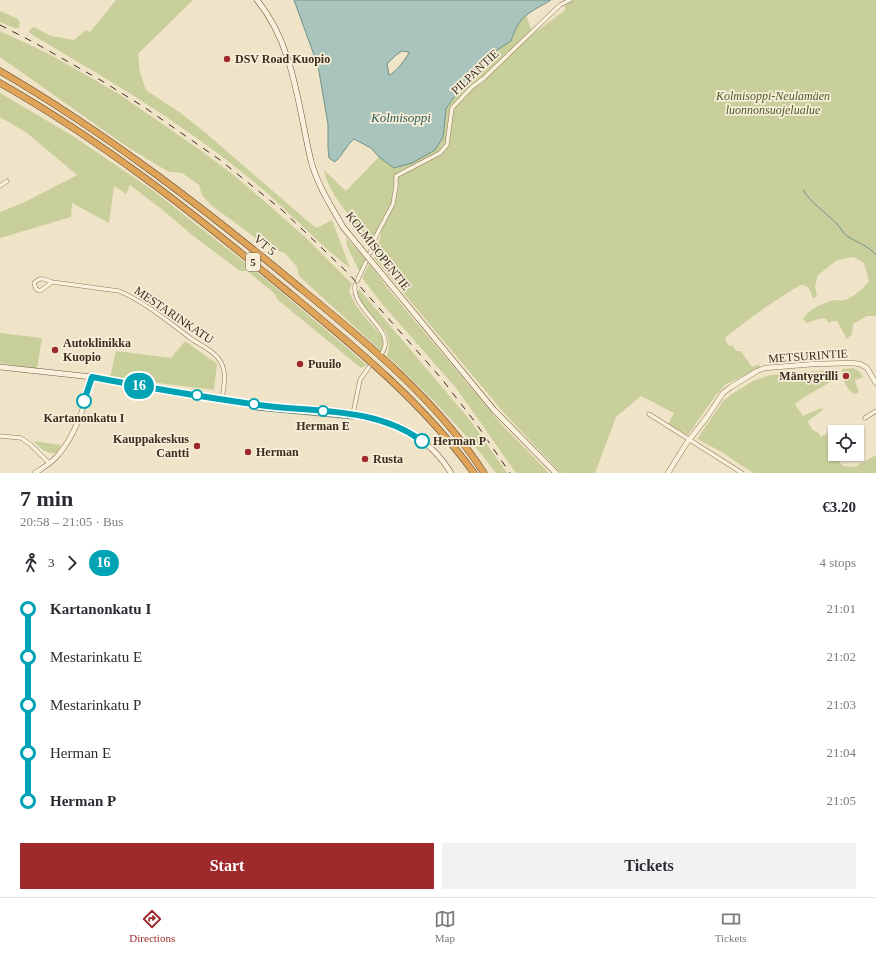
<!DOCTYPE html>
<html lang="en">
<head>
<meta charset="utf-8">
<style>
  :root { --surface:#fff; --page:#f2f2f3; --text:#2b2b33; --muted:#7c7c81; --line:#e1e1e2; --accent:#9e2a2b }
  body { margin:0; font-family:"Times New Roman",serif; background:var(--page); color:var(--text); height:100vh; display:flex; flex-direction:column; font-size:15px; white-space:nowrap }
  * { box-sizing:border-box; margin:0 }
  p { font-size:13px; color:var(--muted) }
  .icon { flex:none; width:22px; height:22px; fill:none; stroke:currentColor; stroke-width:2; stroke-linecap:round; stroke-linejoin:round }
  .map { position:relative; height:473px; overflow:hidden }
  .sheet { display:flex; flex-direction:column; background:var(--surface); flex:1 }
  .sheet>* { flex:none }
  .badge { padding:0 8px; border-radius:13px; font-size:14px; line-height:26px }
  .controls { position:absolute; left:828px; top:425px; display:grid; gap:8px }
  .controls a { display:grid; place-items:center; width:36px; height:36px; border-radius:0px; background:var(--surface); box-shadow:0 1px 3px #0004; font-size:20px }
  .map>.badge { position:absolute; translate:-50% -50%; box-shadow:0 0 0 2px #fff }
  .legs { display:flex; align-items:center; gap:6px; height:44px; padding:0 20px; font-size:13px }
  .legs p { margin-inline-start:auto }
  .head { display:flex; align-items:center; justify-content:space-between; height:68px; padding:0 20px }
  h1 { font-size:22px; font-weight:600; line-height:30px }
  .action { display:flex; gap:8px; margin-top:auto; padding:8px 20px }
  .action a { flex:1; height:46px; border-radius:0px; background:var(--accent); color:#fff; font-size:16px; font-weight:600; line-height:46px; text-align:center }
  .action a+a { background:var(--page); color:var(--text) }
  ul { padding:0 20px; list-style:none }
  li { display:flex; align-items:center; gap:14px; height:48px; font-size:15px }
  li i { display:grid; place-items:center; width:6px; height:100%; margin:0 5px; background:currentColor }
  li i::after { content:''; width:10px; height:10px; margin:-5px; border:3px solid; border-radius:50%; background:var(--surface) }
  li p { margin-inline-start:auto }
  li:first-child i { background:linear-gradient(#0000 50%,currentColor 0) }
  li:last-child i { background:linear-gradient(currentColor 50%,#0000 0) }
  .tabs { display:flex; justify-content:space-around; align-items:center; height:56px; border-top:1px solid var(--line); background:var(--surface); font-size:11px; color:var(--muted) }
  .tabs a { display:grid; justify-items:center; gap:2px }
  .tabs .selected { color:var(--accent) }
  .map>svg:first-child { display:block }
  .green { fill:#c9cf9b }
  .water { fill:#a9c4bc; stroke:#6f938a; fill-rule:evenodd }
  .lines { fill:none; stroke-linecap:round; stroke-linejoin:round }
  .stream { stroke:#6f938a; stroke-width:1 }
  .minor-casing { stroke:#8d765c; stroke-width:4.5 }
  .tertiary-casing { stroke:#8d765c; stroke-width:5.5 }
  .secondary-casing { stroke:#6f573f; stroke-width:6 }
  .motorway-casing { stroke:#5b4430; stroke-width:7 }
  .minor { stroke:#faf1dc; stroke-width:3.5 }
  .tertiary { stroke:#faf1dc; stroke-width:4.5 }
  .secondary { stroke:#faf1dc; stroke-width:5 }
  .motorway { stroke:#e0a458; stroke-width:6 }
  .rail { stroke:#3d2e20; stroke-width:1; stroke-dasharray:7 7; stroke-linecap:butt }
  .line-1-casing { stroke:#fff; stroke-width:9 }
  .line-1 { stroke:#00a3b4; stroke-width:6 }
  .poi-dot { fill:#9e2a2b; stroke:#f7eed8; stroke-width:1.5 }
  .stop-1-dot { fill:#fff; stroke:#00a3b4; stroke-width:2 }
  .labels { text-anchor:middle; stroke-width:3.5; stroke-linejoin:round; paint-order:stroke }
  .shield { fill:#f7eed8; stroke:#756857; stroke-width:1 }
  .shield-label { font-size:11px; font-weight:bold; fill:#3d2e20 }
  .poi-label { font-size:12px; font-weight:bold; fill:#3d2e20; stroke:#f7eed8; text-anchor:start }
  .street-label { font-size:12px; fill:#3d2e20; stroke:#f7eed8 }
  .park-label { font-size:12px; font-style:italic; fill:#4d5a26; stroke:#f7eed8 }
  .stop-label { font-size:12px; font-weight:bold; fill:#3d2e20; stroke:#f7eed8 }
  .water-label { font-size:13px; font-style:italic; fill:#2f5d5a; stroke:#f7eed8 }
</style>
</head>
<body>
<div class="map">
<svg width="876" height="473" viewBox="0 0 876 473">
  <rect width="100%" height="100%" fill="#f0e4c8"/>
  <g class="green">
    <path d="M 116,0 L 193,0 L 138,54 L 140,73 L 146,90 L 182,114 L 207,134 L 311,224 L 317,228 L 332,220 L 350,268 C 318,244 291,213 260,187 C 192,129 111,81 34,36 L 29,32 L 30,29 L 34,27 L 51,36 L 74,40 L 86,30 L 90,32 Z"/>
    <path d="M 564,0 L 876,0 L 876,316 L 867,316 L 853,324 L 852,334 L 847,339 L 837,321 L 833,321 L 829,323 L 826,319 L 822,318 L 806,323 L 803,319 C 810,308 823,303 835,300 C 838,300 842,301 845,300 C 854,297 864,288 869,281 L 864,263 L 854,257 L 837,260 L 818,275 L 815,287 L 817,296 L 813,299 C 810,291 810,285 800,285 C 774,301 749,318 725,338 L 728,345 L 733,346 L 736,351 L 741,351 L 751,366 L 753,367 L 759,364 L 760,368 L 725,385 L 716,395 L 688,435 L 668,424 L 674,413 L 641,396 L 616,417 L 595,473 L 561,473 L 504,413 L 374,258 L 381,234 L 378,230 L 372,241 L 370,241 C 355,222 328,194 324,170 L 346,191 L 379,157 L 394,168 L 443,137 L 446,109 L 451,101 L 472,78 L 479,74 L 490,63 L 497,50 L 511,41 C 514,32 517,20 526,15 L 533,34 L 565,10 Z"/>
    <polygon points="0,11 18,19 20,23 19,28 14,28 0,22"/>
    <path d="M 0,31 L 51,55 L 119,94 L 203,152 L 235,176 L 270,206 L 306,238 L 352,284 L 349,291 C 354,307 372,324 382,337 C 384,343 384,346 381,351 L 299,276 L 297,267 L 285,253 L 268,247 L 211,205 L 202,195 L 199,185 L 182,173 L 169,172 L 157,165 L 126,146 L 0,57 Z"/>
    <polygon points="0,93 73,136 151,189 267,280 367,365 361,368 278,300 274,293 247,271 240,271 192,235 164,211 130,185 126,194 114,186 109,223 72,203 71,217 0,238 0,212 25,202 77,175 27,133 0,117"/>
    <polygon points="346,238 366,259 359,271 347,246"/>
    <polygon points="369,264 394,296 503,426 549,473 516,473 456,388 383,305 362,278"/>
    <path d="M 359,289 L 470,420 L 507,473 L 496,473 C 464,430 426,392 387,356 C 395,330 376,325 364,306 C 361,302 359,296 357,292 Z"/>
    <polygon points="0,333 42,338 37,369 0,363"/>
    <polygon points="185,341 217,364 214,390 110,377 116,351 171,358"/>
    <path d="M 853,368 L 859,371 L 863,377 L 855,380 L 856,385 L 859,392 L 855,394 C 847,391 841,378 842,369 Z"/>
    <path d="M 831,370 L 837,378 L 803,398 L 795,404 L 803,416 L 821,408 L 823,410 L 808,421 C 810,428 813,431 819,433 L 820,437 L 834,430 L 847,429 L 842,432 L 835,432 L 835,441 L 827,445 L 829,450 L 843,466 L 855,467 L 876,455 L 876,473 L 753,473 L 720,451 L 697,439 L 723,401 L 735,392 L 753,381 L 770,375 Z"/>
    <path d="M 33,441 L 61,445 L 57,453 C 46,455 40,447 33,441 Z"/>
  </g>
  <path class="water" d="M 294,0 L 551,0 C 528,14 520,14 511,41 L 497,50 L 490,63 L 479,74 L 472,78 L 451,101 L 446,109 L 443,137 L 435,150 L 412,163 L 394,168 L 379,157 L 371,148 L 354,139 C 346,145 343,155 335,162 L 329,158 L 328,148 L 328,124 L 318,66 ZM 402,51 L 409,52 C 407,58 395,73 389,75 L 387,64 L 396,55 Z"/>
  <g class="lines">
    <g class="stream">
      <path d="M 803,190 C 812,204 825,212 837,224 C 840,227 843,233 847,236 C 856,242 869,246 876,255"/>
      <polyline points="256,410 353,419"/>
    </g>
    <defs>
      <g id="minor">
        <polyline points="0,186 7,181"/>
        <polyline points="370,253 376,236 393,204 396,186 396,176 440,153 447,145 452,108 472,87 484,78 560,5 570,0"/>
        <polyline points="357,281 366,262"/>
        <path d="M 52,282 L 40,291 L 36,289 L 34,283 L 39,279 L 44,279 L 52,282 L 119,291 C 145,302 170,323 193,340 C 201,345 212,350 218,358 C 228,370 224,385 222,399"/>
        <path d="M 355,285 C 351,310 398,331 382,353"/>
        <polyline points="353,414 360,380 369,367"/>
        <polyline points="649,414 742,473"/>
        <polyline points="865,418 876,411"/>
        <polyline points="0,436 21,438 30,444 49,463"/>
      </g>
      <g id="tertiary">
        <path d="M 35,473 C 43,468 53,462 59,454 C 76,434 86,402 92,377"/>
        <polyline points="668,473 686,444 707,417 723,393 731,387 757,371 765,368 814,364 852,363 860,364 867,368 876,383"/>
      </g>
      <g id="secondary">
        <path d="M 257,0 C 294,45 298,106 311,161 C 317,184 331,206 343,227 L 494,410 L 556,473"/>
        <path d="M 0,367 L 92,377 L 168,391 L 267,406 L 353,414 C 395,423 428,435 451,473"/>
      </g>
      <g id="motorway">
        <path d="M 0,71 C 106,133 204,208 299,287 C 366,342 436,399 484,473"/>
        <path d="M 0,83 C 101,140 192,212 281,286 C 350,343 421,400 474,473"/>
      </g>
    </defs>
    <use href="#minor" class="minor-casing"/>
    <use href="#tertiary" class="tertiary-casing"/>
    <use href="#secondary" class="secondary-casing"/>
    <use href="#motorway" class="motorway-casing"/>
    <use href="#minor" class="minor"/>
    <use href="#tertiary" class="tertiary"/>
    <use href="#secondary" class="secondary"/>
    <use href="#motorway" class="motorway"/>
    <polyline class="rail" points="0,25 35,43 102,81 144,107 220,160 282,210 349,274 441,378 475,422 510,473"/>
  </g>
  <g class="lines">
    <defs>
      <path id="line-1" d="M 84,401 L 92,377 C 150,388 208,398 267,406 C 319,412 377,408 422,441"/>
    </defs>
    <use href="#line-1" class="line-1-casing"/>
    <use href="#line-1" class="line-1"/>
  </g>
  <g class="poi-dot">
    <circle cx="227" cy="59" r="4"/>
    <circle cx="55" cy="350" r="4"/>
    <circle cx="300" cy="364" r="4"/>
    <circle cx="846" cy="376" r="4"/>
    <circle cx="197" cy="446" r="4"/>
    <circle cx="248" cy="452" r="4"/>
    <circle cx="365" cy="459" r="4"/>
  </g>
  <g class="stop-1-dot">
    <circle cx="197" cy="395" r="5"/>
    <circle cx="84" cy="401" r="7"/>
    <circle cx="254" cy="404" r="5"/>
    <circle cx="323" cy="411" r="5"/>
    <circle cx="422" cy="441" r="7"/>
  </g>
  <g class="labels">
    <rect class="shield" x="246" y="253" width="14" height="18" rx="3"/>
    <g class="shield-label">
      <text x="253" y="266">5</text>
    </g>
    <g class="poi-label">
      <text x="235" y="63">DSV Road Kuopio</text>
      <text x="63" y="347">Autoklinikka<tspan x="63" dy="14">Kuopio</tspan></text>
      <text x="308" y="368">Puuilo</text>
      <text x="838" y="380" text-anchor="end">Mäntygrilli</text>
      <text x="189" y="443" text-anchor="end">Kauppakeskus<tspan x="189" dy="14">Cantti</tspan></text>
      <text x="256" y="456">Herman</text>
      <text x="373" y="463">Rusta</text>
    </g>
    <g class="street-label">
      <text transform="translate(475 72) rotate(-43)" y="4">PILPANTIE</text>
      <text transform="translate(265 245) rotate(40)" y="4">VT 5</text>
      <text transform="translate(378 251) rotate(52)" y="4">KOLMISOPENTIE</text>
      <text transform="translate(174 315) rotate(34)" y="4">MESTARINKATU</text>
      <text transform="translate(808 356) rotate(-4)" y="4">METSURINTIE</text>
    </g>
    <g class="park-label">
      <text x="773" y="100">Kolmisoppi-Neulamäen<tspan x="773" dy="14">luonnonsuojelualue</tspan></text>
    </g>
    <g class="stop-label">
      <text x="84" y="422">Kartanonkatu I</text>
      <text x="323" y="430">Herman E</text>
      <text x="433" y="445" text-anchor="start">Herman P</text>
    </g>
    <g class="water-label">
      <text x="401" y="122">Kolmisoppi</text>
    </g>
  </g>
</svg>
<div class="controls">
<a><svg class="icon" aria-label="locate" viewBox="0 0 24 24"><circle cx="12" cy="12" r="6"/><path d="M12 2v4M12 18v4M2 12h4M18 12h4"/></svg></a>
</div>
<b class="badge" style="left:139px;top:386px;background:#00a3b4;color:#fff">16</b>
</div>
<section class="sheet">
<div class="head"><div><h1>7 min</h1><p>20:58 – 21:05 · Bus</p></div><b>€3.20</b></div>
<div class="legs"><svg class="icon" aria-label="walk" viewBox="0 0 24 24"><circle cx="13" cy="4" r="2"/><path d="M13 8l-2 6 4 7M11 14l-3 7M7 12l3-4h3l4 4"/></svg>3<svg class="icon" aria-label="forward" viewBox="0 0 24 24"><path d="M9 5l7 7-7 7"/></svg><b class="badge" style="background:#00a3b4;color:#fff">16</b><p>4 stops</p></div>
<ul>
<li><i style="color:#00a3b4"></i><b>Kartanonkatu I</b><p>21:01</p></li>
<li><i style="color:#00a3b4"></i><span>Mestarinkatu E</span><p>21:02</p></li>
<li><i style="color:#00a3b4"></i><span>Mestarinkatu P</span><p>21:03</p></li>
<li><i style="color:#00a3b4"></i><span>Herman E</span><p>21:04</p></li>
<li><i style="color:#00a3b4"></i><b>Herman P</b><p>21:05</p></li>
</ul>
<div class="action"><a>Start</a><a>Tickets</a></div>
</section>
<nav class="tabs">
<a class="selected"><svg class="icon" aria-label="directions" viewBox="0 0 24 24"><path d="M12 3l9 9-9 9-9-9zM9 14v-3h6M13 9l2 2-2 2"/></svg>Directions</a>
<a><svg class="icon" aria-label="map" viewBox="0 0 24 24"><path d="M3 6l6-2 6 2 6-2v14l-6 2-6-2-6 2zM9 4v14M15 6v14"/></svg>Map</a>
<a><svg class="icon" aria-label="tickets" viewBox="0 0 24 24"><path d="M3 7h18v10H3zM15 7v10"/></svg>Tickets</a>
</nav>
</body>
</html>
